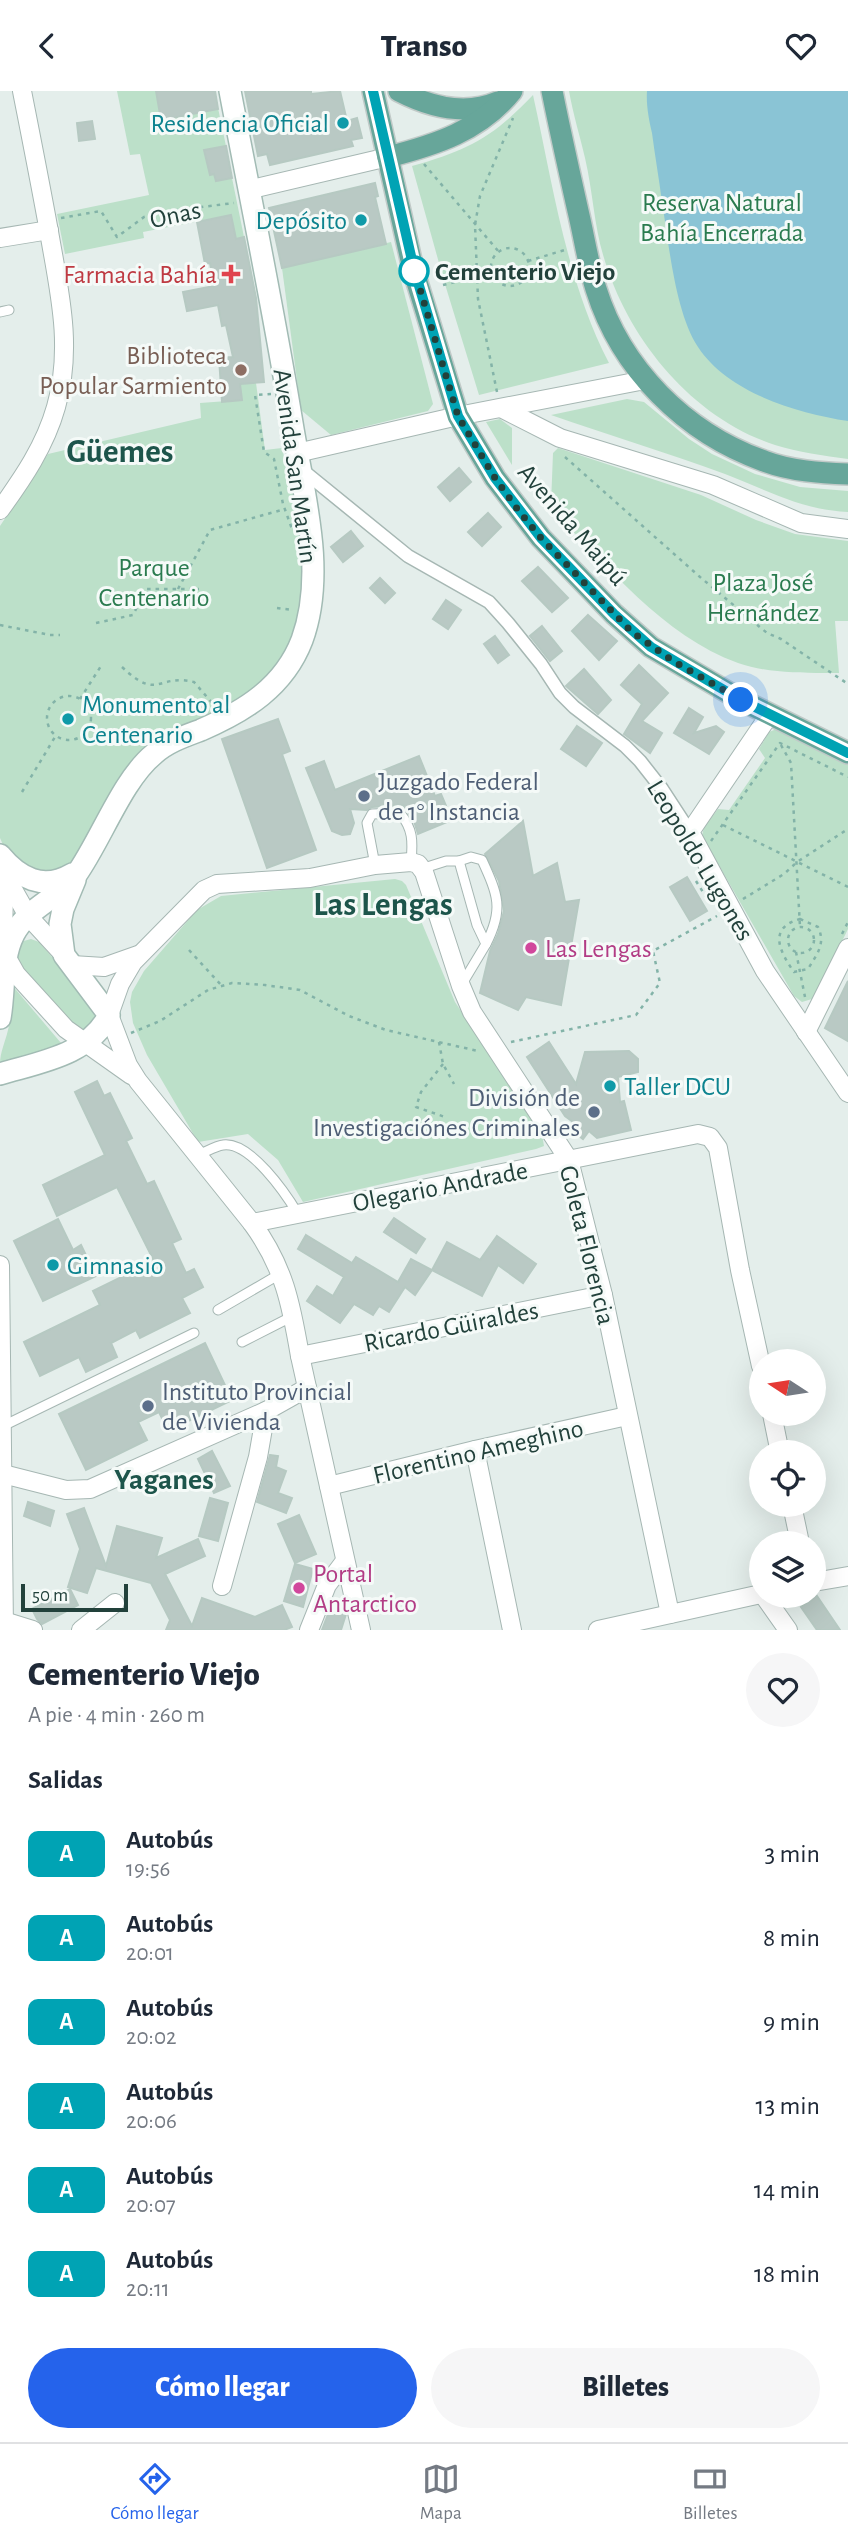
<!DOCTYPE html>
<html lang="es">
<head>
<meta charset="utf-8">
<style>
  :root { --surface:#fff; --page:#f6f6f7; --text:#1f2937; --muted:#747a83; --line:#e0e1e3; --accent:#2563eb }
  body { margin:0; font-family:"Alegreya Sans",sans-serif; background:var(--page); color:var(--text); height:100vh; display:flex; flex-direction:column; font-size:26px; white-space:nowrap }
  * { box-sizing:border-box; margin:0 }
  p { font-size:23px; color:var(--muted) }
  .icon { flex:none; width:38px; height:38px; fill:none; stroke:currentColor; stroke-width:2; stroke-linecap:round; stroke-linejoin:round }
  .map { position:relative; height:1539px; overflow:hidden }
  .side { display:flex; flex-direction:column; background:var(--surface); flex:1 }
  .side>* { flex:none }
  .badge { padding:0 14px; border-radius:10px; font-size:24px; line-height:46px }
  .needle { width:46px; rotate:282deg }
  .tools { position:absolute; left:749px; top:1258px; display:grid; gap:14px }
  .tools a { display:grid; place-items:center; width:77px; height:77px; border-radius:50%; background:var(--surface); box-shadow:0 7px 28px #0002; font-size:35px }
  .scale { position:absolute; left:21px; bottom:18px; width:107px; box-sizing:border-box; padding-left:7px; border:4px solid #22413b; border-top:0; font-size:19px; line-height:24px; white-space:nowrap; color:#22413b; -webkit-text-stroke:5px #f5faf8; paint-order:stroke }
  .you { position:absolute; width:35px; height:35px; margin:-18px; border:5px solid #fff; border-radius:50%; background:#1a73e8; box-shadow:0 0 0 10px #1a73e833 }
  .map>.badge { position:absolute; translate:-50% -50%; box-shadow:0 0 0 4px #fff }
  h2 { padding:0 28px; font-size:26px; line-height:63px }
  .round { display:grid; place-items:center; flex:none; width:74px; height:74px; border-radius:37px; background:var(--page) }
  .overview { display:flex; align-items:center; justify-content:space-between; height:119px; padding:0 28px }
  h1 { font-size:33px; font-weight:800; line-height:52px }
  .cta { display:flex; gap:14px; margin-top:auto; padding:14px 28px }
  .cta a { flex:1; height:80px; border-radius:42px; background:var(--accent); color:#fff; font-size:28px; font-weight:800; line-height:80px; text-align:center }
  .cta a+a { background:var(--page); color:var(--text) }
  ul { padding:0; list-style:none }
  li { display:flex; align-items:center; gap:21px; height:84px; padding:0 28px }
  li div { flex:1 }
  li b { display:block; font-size:26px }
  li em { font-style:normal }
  li .badge { min-width:77px; font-weight:700; text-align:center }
  header { display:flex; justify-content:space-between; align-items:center; height:91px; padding:0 28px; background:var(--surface); font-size:32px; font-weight:800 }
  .tab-bar { display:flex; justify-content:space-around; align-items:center; height:98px; border-top:2px solid var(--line); background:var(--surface); font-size:19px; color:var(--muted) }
  .tab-bar a { display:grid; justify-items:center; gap:4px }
  .tab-bar .active { color:var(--accent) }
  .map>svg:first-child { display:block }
  .green { fill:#bce0c9 }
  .water { fill:#8ac4d5 }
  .building { fill:#b9c9c4; stroke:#b6c9c2; stroke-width:2 }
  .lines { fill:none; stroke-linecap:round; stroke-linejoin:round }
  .service-casing { stroke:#a6b7b3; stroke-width:11 }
  .pedestrian-casing { stroke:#a6b7b3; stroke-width:15 }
  .minor-casing { stroke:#a6b7b3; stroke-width:20 }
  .secondary-casing { stroke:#a2bbb4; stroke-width:24 }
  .primary-casing { stroke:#c1cac8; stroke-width:24 }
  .path { stroke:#83b3a8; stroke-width:2.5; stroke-dasharray:3.5 5; stroke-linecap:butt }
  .service { stroke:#fff; stroke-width:9 }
  .pedestrian { stroke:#fff; stroke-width:12 }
  .minor { stroke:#fff; stroke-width:18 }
  .secondary { stroke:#fff; stroke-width:21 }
  .primary { stroke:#67a69a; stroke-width:21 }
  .line-casing { stroke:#fff; stroke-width:16 }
  .line { stroke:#00a3b4; stroke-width:10 }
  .walk { stroke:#22413b; stroke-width:7; stroke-dasharray:0 12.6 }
  .culture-dot { fill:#0f9aa8; stroke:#f5faf8; stroke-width:2.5 }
  .stop-dot { fill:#fff; stroke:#00a3b4; stroke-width:3.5 }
  .health-dot { fill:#e0444e; stroke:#f5faf8; stroke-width:2.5 }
  .education-dot { fill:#8d6e63; stroke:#f5faf8; stroke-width:2.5 }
  .service-dot { fill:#5c6f8a; stroke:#f5faf8; stroke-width:2.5 }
  .hotel-dot { fill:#d1479c; stroke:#f5faf8; stroke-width:2.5 }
  .labels { text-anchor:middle; stroke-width:6; stroke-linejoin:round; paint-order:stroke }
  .culture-label { font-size:26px; fill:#0d838f; stroke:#f5faf8; text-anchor:start }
  .park-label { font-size:26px; fill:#2a7b4f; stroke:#f5faf8 }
  .street-label { font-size:26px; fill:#22413b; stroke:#f5faf8 }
  .stop-label { font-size:26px; font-weight:bold; fill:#22413b; stroke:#f5faf8; text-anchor:start }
  .health-label { font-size:26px; fill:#be3a42; stroke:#f5faf8; text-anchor:end }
  .education-label { font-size:26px; fill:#785e54; stroke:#f5faf8; text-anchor:end }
  .service-label { font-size:26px; fill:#4e5e75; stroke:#f5faf8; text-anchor:start }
  .hotel-label { font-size:26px; fill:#b23c85; stroke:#f5faf8; text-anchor:start }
  .quarter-label { font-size:30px; font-weight:bold; fill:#1d554b; stroke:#f5faf8 }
  .district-label { font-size:33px; font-weight:bold; fill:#1d554b; stroke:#f5faf8 }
</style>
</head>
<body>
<header><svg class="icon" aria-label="back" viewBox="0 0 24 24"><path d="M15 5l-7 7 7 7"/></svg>Transo<svg class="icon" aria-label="heart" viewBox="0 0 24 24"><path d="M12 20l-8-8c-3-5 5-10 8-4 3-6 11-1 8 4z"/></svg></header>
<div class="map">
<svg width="848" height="1539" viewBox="0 0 848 1539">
  <rect width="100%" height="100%" fill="#e4eeeb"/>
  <g class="green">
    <polygon points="117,0 167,0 169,8 158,10 162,29 218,17 226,55 205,60 210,84 214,83 216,90 232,87 244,146 236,148 230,124 143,141 144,147 65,163 57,123 149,104 140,63 130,64"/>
    <path d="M 569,0 L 848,0 L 848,368 C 824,365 798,361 775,354 C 692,327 628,248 604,167 C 594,135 593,101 585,67 C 580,45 573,23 569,0 Z"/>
    <path d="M 533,4 C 553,94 566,189 609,272 L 479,304 L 444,190 L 412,75 C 468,59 492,47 533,4 Z"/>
    <polygon points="391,151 433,313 428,320 331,344 301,319 282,177"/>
    <polygon points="256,292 265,359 282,357 303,446 305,495 294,543 280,572 249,606 165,646 70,773 63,778 35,783 4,756 0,747 0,435 48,363 201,327 200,312 241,309 240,293"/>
    <path d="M 627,308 L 644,311 L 689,348 L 712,363 L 755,383 L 800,396 L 848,400 L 848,421 C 802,419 767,399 725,383 C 668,362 609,344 551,324 Z"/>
    <polygon points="500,328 512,337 512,374 486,331"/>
    <path d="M 558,357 L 701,404 L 756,429 L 795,443 L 848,450 L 848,530 L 835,530 L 839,582 C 806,582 770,583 738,572 C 663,545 607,474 553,420 L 551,413 L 553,362 Z"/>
    <polygon points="779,637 848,669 848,838 816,904 812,908 802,911 794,905 702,745 704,736 718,718 729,719 765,667 759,658 769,641"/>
    <polygon points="395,788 402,790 406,794 455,911 542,1043 544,1055 536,1058 303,1111 278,1069 248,1043 198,1051 147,964 133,932 130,911 132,901 144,880 197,819 221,805"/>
    <polygon points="31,848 39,851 92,912 95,926 86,937 78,939 72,935 19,872 16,864 20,851"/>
    <path d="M 11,893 L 61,952 L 59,955 L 0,973 C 0,961 5,952 8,939 C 12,924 13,909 11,893 Z"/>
  </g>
  <path class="water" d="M 647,0 L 848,0 L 848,330 C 797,322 728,302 698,256 C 675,221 669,153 662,111 C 659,88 655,65 652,42 C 649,29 646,14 647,0 Z"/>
  <g class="building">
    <polygon points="156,0 215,0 218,18 161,29"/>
    <polygon points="245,0 311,0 311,3 340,0 347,30 357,27 362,47 351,49 353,55 270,74 267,63 258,65"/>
    <polygon points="92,30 95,48 79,50 77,32"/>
    <polygon points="226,55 232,87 216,90 214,83 210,84 204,59"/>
    <polygon points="375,92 378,105 375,106 386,153 282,177 269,117"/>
    <polygon points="231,124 236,148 244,146 256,207 264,291 240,293 242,309 222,311 219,267 233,266 226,234 222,235 218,214 187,220 183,201 214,195 210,172 205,173 197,131"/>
    <polygon points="459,377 471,391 450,410 438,396"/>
    <polygon points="488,422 501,436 482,455 468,441"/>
    <polygon points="351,440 363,455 343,471 331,456"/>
    <polygon points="538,476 568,507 552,521 522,490"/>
    <polygon points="380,487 395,502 385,512 370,497"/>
    <polygon points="446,509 461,519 448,538 433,528"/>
    <polygon points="588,524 617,550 599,569 572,540"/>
    <polygon points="542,535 562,560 550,570 530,545"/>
    <polygon points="495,545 509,564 498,572 484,553"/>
    <polygon points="639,574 668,602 642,630 662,642 650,662 624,643 642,613 621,594"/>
    <polygon points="584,578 611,609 598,623 566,595"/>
    <polygon points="689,617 703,626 694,642 716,635 724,641 709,663 674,642"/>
    <polygon points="278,628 290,660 282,663 316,759 267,777 222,648"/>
    <polygon points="577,635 602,652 586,675 561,658"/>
    <polygon points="419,665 435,705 441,703 452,729 418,743 414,730 403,714 372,716 367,719 350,718 354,732 350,743 342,744 332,740 306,677 324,670 335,699"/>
    <polygon points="523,730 533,785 557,772 565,811 579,809 561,914 526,906 518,919 480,902 490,860 498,843 504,820 499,790 485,763"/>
    <polygon points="687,786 707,820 690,830 670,796"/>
    <polygon points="848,890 848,950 825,937"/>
    <polygon points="549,951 576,993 585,961 629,960 638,968 638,981 618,986 620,1011 624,1010 631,1039 597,1047 589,1040 583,1048 569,1037 573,1031 565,1025 527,966"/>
    <polygon points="97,990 104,1005 110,1002 132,1047 126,1050 147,1093 154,1090 181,1148 172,1152 186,1182 194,1178 203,1196 182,1207 190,1222 140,1247 136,1239 111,1252 117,1266 86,1281 79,1266 40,1285 24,1251 100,1214 93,1200 154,1170 117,1096 57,1125 43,1094 105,1064 75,1001"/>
    <polygon points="394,1127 425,1148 416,1162 384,1141"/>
    <polygon points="58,1128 73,1159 81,1154 96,1185 43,1210 14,1150"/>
    <polygon points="306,1144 352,1172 356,1166 398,1191 411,1168 432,1179 415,1204 405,1196 389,1221 379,1215 373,1224 354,1213 340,1232 307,1210 317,1195 333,1205 344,1186 298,1158"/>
    <polygon points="497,1145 536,1173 523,1192 498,1174 482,1205 432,1179 447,1151 480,1169"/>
    <polygon points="205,1252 232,1309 168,1340 159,1321 138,1331 147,1349 86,1379 59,1323"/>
    <polygon points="212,1360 230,1395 214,1402 198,1368"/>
    <polygon points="270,1364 278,1365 276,1376 286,1380 278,1402 292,1407 286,1422 257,1411"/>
    <polygon points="210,1407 228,1412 218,1450 199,1445"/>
    <polygon points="28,1411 54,1420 50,1435 24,1425"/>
    <polygon points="84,1417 106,1475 117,1435 162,1447 156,1467 198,1448 205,1465 165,1483 192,1535 202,1507 255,1526 282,1514 292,1536 284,1539 166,1539 170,1529 151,1492 96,1477 87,1502 68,1496 80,1458 67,1423"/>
    <polygon points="299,1424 316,1463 295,1472 278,1433"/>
    <polygon points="295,1473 313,1478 303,1516 284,1510"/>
    <polygon points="70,1498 78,1514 42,1533 37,1528 32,1518"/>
    <polygon points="817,1505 840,1539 817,1539 801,1516"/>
    <polygon points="332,1513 344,1517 346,1523 341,1539 322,1539"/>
  </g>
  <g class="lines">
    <defs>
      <g id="service">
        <polyline points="0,221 9,219"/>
        <path d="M 459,770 L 471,766 L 482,769 C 498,804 504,818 486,853"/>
        <path d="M 375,774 L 367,732 L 372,723 L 400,722 C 413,738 413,750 411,771"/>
        <polyline points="421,778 446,770 459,770 477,834 486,853 462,893"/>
        <path d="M 198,1064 C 206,1061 215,1055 223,1054 C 250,1050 286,1103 298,1123"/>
        <polyline points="218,1219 280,1183"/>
        <polyline points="242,1251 293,1225"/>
        <polyline points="3,1335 194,1242"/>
      </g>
      <polyline id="pedestrian" points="301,378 408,465 489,511 508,532 541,573 560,602 574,616 625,655 640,670 662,698 690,741"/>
      <g id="minor">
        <polyline points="248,99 388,66"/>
        <polyline points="0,147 49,139"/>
        <polyline points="503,318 560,347 713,394 801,432 848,438"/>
        <polyline points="297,362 458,325 645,289"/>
        <path d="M 0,419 C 23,387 45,355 56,316 C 72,260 61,208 51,152 C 42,101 32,51 22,0"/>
        <polyline points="770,623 690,741 765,880 848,1002"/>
        <polyline points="2,778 4,802 3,843 7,867 16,883 66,938 131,984"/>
        <polyline points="6,786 28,825 64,864"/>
        <polyline points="72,874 104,876 138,864"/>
        <polyline points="806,941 848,857"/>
        <polyline points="252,1132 698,1043 710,1046 718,1057 740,1179 761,1275"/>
        <polyline points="0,1174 4,1539"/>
        <polyline points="300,1265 603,1204"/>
        <polyline points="772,1323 780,1362"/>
        <polyline points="475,1359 512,1539"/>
        <polyline points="3,1383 66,1399 90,1398 266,1320 307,1297"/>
        <polyline points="329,1395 475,1359 627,1325"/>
        <polyline points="792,1414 800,1452"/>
        <polyline points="814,1491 848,1485"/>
        <polyline points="222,1495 258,1366 266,1320"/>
        <polyline points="764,1505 788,1539"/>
        <polyline points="4,1530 33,1539"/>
        <polyline points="81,1539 115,1512"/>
        <polyline points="309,1539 327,1494 345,1470"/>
        <path d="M 361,1539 L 300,1265 C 291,1212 284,1176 252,1132 L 138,990 L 128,974 L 109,924 L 120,893 L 133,871 L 204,799 L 217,793 L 310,787 L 375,774 L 411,771 L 418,773 L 424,781 L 461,895 L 472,921 L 569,1069 L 603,1204 L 670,1523"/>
        <polyline points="598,1539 761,1503"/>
      </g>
      <g id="secondary">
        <path d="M 0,764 C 19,787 43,800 72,783"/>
        <path d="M 0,927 C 5,900 1,868 14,843 C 27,817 59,807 76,784 C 101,749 122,689 154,663 C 167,651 185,645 201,639 C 245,620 284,596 302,549 C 327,481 303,401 292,332 C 274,221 251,110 230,0"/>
        <path d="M 0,983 C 40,971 89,964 109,924 L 64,864 L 60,833 L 63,818 L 75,789"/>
      </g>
      <g id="primary">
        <polyline points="373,0 413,178 458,325 495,387 541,447 614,523 651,556 741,609 848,662"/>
        <path d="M 399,0 C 430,16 465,25 498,11"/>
        <path d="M 552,0 C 560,40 569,80 578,120 C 584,145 588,173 596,198 C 621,278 685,342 764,370 C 790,380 821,382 848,383"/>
        <path d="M 388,66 C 435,54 480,40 512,0"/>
      </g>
    </defs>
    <use href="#service" class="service-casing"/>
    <use href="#pedestrian" class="pedestrian-casing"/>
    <use href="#minor" class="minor-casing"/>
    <use href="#secondary" class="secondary-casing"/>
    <use href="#primary" class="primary-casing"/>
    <g class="path">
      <polyline points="424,73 499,161"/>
      <polyline points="61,127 101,120 117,146 144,126 169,120 234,112"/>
      <circle cx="510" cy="176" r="19"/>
      <polyline points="528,170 568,158"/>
      <polyline points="443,194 492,182"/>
      <polyline points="497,301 478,208 475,134 480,105 513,27"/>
      <polyline points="271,303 255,304 264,361 274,368 283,413 292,438"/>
      <polyline points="565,366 700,486 767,542 781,548 848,593"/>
      <polyline points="178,498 210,439 285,418"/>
      <polyline points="277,517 293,519"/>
      <polyline points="96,532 133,524 146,498 199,498"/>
      <polyline points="0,534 50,544 60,544"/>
      <path d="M 122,576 C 159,611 157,582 194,591 L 213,613"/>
      <circle cx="69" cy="627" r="22"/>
      <polyline points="80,608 101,575"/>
      <polyline points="781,654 791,672 800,836"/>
      <polyline points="22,701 55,646"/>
      <polyline points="723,734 848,796"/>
      <polyline points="711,750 780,652 848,686"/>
      <polyline points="696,790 706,806"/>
      <polyline points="743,808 784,783 797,771 848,738"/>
      <path d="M 800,828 L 818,836 C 826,853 817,863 808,878 L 794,881 C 780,861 767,837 800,828 Z"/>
      <circle cx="801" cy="849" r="13"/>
      <polyline points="842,843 848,831"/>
      <polyline points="189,859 222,895"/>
      <polyline points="796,861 805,906"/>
      <polyline points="131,942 160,930 208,899 232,892 265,894 300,899 349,925 386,939 478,960"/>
      <polyline points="439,951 443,973 454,993"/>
      <polyline points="511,951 636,924 660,892 653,860 717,825"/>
      <polyline points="443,973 421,1001 416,1016 445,1026"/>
    </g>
    <use href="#service" class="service"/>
    <use href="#pedestrian" class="pedestrian"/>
    <use href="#minor" class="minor"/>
    <use href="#secondary" class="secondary"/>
    <use href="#primary" class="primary"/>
  </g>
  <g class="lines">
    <defs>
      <polyline id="line" points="373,0 414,178 458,325 495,387 541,447 614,523 651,556 741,609 848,662"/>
    </defs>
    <use href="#line" class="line-casing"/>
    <use href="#line" class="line"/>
    <polyline class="walk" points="414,180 414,178 458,325 495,387 518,419 541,447 632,541 673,570 741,609"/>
  </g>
  <g class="culture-dot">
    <circle cx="343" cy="32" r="7"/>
    <circle cx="361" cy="129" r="7"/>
    <circle cx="68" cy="628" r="7"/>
    <circle cx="610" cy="995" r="7"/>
    <circle cx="53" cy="1174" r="7"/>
  </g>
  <circle class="stop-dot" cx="414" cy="180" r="14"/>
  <path class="health-dot" d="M227.5 172.5h7v7h7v7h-7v7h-7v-7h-7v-7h7z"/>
  <circle class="education-dot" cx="241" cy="279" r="7"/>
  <g class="service-dot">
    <circle cx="364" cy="705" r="7"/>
    <circle cx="594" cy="1021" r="7"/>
    <circle cx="148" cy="1315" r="7"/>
  </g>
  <g class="hotel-dot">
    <circle cx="531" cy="857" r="7"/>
    <circle cx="299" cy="1497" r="7"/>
  </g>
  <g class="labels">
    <g class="culture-label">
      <text x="329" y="41" text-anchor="end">Residencia Oficial</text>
      <text x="347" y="138" text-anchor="end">Depósito</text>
      <text x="82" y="622">Monumento al<tspan x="82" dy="30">Centenario</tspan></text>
      <text x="624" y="1004">Taller DCU</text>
      <text x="67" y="1183">Gimnasio</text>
    </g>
    <g class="park-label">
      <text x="722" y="120">Reserva Natural<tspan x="722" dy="30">Bahía Encerrada</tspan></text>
      <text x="154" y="485">Parque<tspan x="154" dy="30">Centenario</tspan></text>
      <text x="763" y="500">Plaza José<tspan x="763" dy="30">Hernández</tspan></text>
    </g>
    <g class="street-label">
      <text transform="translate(175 123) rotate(-12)" y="9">Onas</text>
      <text transform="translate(296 375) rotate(82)" y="9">Avenida San Martín</text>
      <text transform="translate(573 433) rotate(49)" y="9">Avenida Maipú</text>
      <text transform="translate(701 769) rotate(59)" y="9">Leopoldo Lugones</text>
      <text transform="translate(440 1095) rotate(-11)" y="9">Olegario Andrade</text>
      <text transform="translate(588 1154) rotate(76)" y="9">Goleta Florencia</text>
      <text transform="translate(451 1235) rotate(-11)" y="9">Ricardo Güiraldes</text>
      <text transform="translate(478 1360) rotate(-13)" y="9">Florentino Ameghino</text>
    </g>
    <g class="stop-label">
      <text x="435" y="189">Cementerio Viejo</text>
    </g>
    <g class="health-label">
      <text x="217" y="192">Farmacia Bahía</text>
    </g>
    <g class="education-label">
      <text x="227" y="273">Biblioteca<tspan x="227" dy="30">Popular Sarmiento</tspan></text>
    </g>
    <g class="service-label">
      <text x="378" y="699">Juzgado Federal<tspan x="378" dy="30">de 1° Instancia</tspan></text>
      <text x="580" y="1015" text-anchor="end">División de<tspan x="580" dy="30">Investigaciónes Criminales</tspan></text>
      <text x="162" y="1309">Instituto Provincial<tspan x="162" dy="30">de Vivienda</tspan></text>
    </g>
    <g class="hotel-label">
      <text x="545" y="866">Las Lengas</text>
      <text x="313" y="1491">Portal<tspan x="313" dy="30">Antarctico</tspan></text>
    </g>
    <g class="quarter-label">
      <text x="164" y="1398">Yaganes</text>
    </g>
    <g class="district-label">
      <text x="120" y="371">Güemes</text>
      <text x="383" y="824">Las Lengas</text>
    </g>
  </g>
</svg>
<div class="tools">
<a><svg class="needle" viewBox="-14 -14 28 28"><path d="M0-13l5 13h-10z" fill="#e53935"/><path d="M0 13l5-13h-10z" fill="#747a83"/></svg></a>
<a><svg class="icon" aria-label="locate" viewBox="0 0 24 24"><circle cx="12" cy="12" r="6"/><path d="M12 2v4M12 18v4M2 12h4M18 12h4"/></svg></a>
<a><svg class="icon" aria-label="layers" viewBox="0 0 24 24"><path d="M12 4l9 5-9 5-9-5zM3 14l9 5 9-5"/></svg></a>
</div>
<div class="scale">50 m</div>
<div class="you" style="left:741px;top:609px"></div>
</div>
<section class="side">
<div class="overview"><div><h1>Cementerio Viejo</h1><p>A pie · 4 min · 260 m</p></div><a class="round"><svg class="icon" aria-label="heart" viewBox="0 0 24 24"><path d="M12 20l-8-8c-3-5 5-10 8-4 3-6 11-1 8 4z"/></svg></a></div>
<h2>Salidas</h2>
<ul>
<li><span class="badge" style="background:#00a3b4;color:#fff">A</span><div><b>Autobús</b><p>19:56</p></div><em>3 min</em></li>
<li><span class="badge" style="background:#00a3b4;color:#fff">A</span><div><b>Autobús</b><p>20:01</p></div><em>8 min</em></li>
<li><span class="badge" style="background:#00a3b4;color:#fff">A</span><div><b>Autobús</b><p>20:02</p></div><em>9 min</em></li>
<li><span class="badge" style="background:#00a3b4;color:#fff">A</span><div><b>Autobús</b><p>20:06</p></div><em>13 min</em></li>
<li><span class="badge" style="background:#00a3b4;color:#fff">A</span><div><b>Autobús</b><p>20:07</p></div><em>14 min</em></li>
<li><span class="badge" style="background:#00a3b4;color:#fff">A</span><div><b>Autobús</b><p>20:11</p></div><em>18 min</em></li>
</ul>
<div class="cta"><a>Cómo llegar</a><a>Billetes</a></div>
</section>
<nav class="tab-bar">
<a class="active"><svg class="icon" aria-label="directions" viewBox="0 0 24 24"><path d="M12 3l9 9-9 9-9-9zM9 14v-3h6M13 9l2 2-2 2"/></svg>Cómo llegar</a>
<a><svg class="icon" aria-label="map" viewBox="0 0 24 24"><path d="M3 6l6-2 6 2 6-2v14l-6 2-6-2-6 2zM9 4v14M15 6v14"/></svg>Mapa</a>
<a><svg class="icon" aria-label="tickets" viewBox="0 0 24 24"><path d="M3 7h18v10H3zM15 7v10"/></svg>Billetes</a>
</nav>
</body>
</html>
